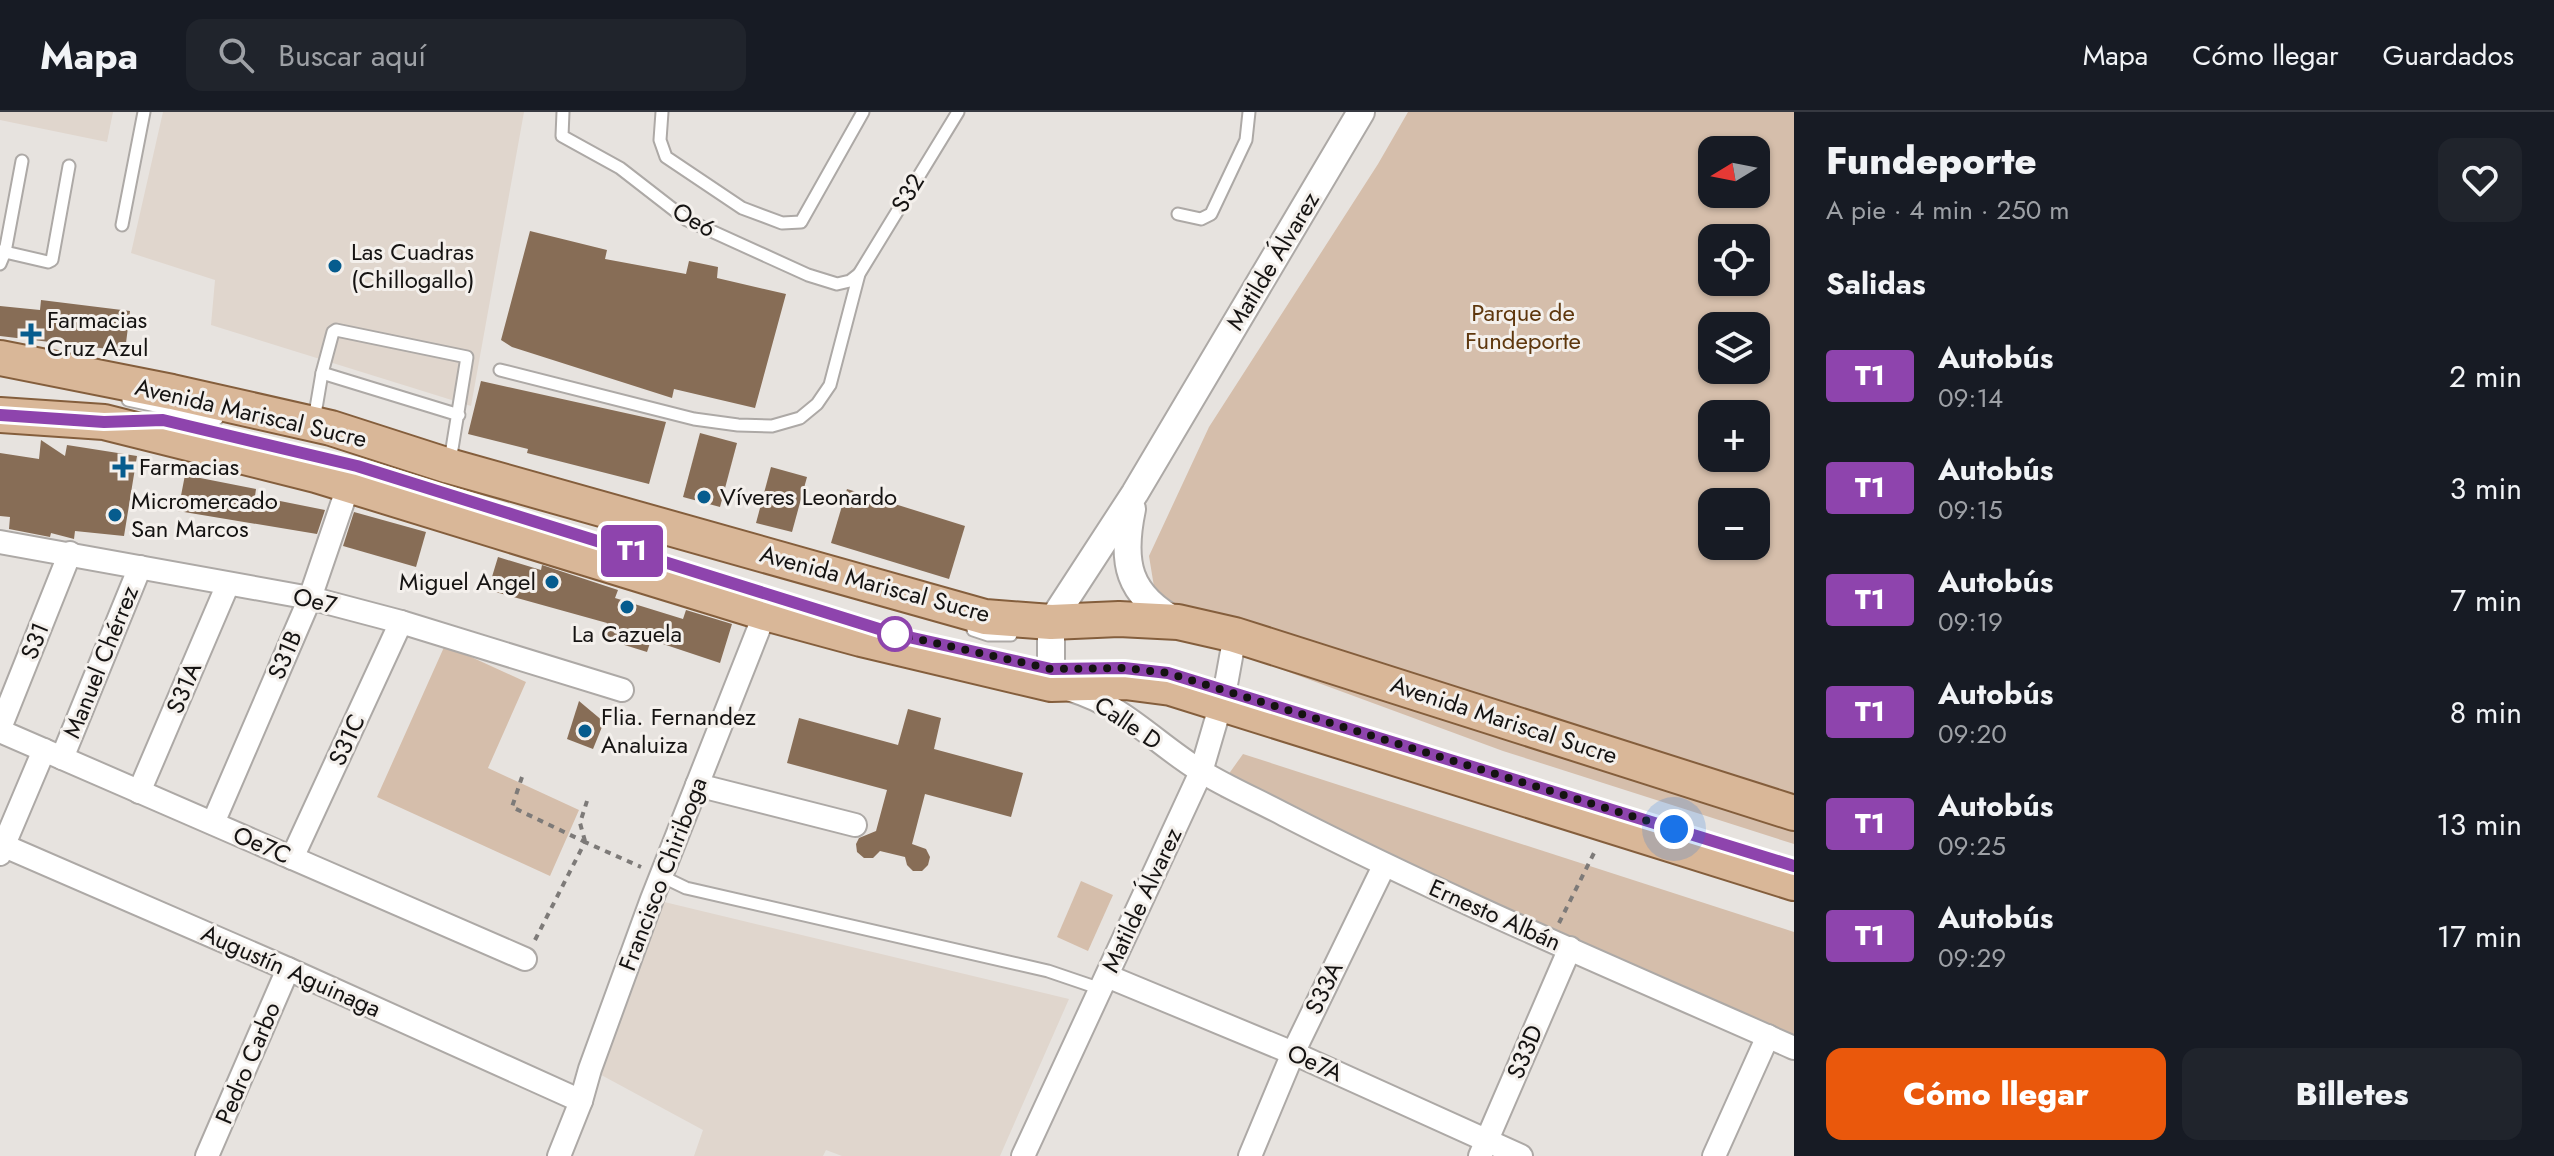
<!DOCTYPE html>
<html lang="es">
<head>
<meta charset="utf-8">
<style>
  :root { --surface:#171b24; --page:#20242c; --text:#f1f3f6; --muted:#9ea1a6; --line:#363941; --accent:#ea580c }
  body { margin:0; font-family:Jost,sans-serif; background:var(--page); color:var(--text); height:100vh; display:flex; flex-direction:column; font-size:30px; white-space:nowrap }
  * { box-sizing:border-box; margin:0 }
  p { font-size:26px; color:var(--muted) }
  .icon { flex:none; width:44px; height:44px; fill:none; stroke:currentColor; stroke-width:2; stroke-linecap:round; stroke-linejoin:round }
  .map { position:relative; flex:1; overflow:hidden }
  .panel { display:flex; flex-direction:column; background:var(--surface); width:760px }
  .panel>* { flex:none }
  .badge { padding:0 16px; border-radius:6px; font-size:28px; line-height:52px }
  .needle { width:52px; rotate:260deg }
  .fabs { position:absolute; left:1698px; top:24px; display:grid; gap:16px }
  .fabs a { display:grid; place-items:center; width:72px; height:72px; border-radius:16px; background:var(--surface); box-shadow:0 2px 6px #0004; font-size:40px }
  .you { position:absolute; width:40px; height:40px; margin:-20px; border:6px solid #fff; border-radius:50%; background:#1a73e8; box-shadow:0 0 0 12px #1a73e833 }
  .map>.badge { position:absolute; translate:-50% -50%; box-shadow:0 0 0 4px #fff }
  h2 { padding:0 32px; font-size:30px; line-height:72px }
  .round { display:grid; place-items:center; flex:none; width:84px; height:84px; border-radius:16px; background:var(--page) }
  .summary { display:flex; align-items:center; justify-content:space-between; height:136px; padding:0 32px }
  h1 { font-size:38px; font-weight:800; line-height:60px }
  .primary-button { display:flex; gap:16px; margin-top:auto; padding:16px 32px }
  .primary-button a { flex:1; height:92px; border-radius:16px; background:var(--accent); color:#fff; font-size:32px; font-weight:800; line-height:92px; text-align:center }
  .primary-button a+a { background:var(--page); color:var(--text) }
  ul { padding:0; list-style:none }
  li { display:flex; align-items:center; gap:24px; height:112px; padding:0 32px }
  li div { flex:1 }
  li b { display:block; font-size:30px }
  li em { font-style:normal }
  li .badge { min-width:88px; font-weight:700; text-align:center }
  header { display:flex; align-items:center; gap:48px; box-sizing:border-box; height:112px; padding:0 40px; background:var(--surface); border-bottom:2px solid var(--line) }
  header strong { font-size:38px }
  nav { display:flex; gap:44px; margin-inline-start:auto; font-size:28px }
  .search { width:560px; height:72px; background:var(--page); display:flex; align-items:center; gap:20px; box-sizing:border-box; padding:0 28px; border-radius:16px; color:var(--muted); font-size:30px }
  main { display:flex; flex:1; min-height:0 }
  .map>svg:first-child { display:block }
  .built { fill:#e0d6cd }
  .green { fill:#d5beab; fill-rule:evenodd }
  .building { fill:#876d56 }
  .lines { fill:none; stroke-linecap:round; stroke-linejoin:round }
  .service-casing { stroke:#ada9a6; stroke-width:15 }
  .minor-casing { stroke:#ada9a6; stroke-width:26 }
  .tertiary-casing { stroke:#ada9a6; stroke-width:30 }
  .primary-casing { stroke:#845e3c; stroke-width:38 }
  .path { stroke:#7d7a78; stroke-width:4; stroke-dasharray:6 6; stroke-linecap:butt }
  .service { stroke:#fff; stroke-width:11 }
  .minor { stroke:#fff; stroke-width:22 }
  .tertiary { stroke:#fff; stroke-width:26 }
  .primary { stroke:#d9b798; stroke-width:34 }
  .line-casing { stroke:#fff; stroke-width:18 }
  .line { stroke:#8e44ad; stroke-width:12 }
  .walk { stroke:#151312; stroke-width:8; stroke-dasharray:0 14.4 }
  .poi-dot { fill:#065c8e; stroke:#f4f0ec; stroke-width:3 }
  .stop-dot { fill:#fff; stroke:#8e44ad; stroke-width:4 }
  .labels { text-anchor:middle; stroke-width:6; stroke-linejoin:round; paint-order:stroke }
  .street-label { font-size:24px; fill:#151312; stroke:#f4f0ec }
  .poi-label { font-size:24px; fill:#151312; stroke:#f4f0ec; text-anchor:start }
  .park-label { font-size:24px; fill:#5e370d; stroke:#f4f0ec }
</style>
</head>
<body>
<header>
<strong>Mapa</strong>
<div class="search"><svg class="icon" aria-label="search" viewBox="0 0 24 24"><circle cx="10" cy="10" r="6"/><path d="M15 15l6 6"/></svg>Buscar aquí</div>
<nav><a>Mapa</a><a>Cómo llegar</a><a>Guardados</a></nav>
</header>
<main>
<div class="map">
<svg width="1794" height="1044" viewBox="0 0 1794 1044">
  <rect width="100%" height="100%" fill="#e7e3df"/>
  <g class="built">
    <polygon points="0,0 113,0 107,30 0,8"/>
    <polygon points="163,0 524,0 471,294 211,213 215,168 131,141"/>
    <polygon points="656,788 1069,887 1000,1044 842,1044 826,1038 823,1044 694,1044 703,1018 592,958"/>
  </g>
  <g class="green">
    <path d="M 1408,0 L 1794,0 L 1794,732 L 1503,639 L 1275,555 L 1191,515 L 1156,487 L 1149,444 L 1209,315 L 1378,52 ZM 1712,38 L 1756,38 L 1756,82 L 1712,82 ZM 1712,126 L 1756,126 L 1756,170 L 1712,170 ZM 1712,214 L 1756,214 L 1756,258 L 1712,258 ZM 1712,302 L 1756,302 L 1756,346 L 1712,346 ZM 1712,390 L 1756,390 L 1756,434 L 1712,434 Z"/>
    <polygon points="445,533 526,570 488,656 579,698 550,764 377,685"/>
    <polygon points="1243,642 1794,820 1794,933 1220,685 1223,670"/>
    <polygon points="1081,769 1113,783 1088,839 1057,825"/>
  </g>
  <g class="building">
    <polygon points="530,119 607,138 605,147 686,162 689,149 718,155 717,166 786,182 755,296 674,277 672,286 512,235 501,228"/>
    <polygon points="41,188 130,199 125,239 0,224 0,194 40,198"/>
    <polygon points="481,269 666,310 649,372 527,341 528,337 468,322"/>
    <polygon points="700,321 737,331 720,395 683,385"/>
    <polygon points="41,328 65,344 67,333 137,344 124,424 75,419 74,427 51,421 50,425 9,417 10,405 0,404 0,341 39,347"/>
    <polygon points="771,355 807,365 792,420 756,411"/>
    <polygon points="185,363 256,377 255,384 325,398 317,422 178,399"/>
    <polygon points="847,377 965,414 949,467 831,431"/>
    <polygon points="354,400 426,420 416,455 343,434"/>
    <polygon points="498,445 541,458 542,453 618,478 615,486 683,507 686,498 732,512 720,551 651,528 647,540 602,526 607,511 488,478"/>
    <polygon points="579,589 604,610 593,637 567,627"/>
    <polygon points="908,597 941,606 934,637 1023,661 1011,705 925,682 912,732 926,737 930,745 928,753 922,759 913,759 907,753 905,745 880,739 873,746 864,746 857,740 856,732 859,726 876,719 887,678 787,651 799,606 898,633"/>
  </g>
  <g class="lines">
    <defs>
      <g id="service">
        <polyline points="563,0 562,24 620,56 687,108 808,163 837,172 850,169 859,162"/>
        <polyline points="662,0 660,28 666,45 742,96 782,111 801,110 863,0"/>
        <polyline points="1178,102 1201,107 1211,102 1246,28 1249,0"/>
        <polyline points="122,113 144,0"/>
        <polyline points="0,139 5,140 22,49"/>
        <polyline points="0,152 5,140 48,150 52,148 69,54"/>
        <polyline points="500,258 694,307 738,313 772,314 800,306 817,292 830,273 859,162 958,0"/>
        <polyline points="128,288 217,307"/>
        <polyline points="314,308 322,261"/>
        <polyline points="207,318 357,354 835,503"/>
        <polyline points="450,349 467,245 336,218 333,220 322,261 459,303"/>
        <polyline points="973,518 988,523 1011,523"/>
        <polyline points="661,764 686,776 1048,859 1101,877"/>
      </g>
      <g id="minor">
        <polyline points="0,430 310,486 401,510 622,578"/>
        <path d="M 1071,578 C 1124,594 1154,630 1199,658 C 1226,675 1257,688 1285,703 C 1451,788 1623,860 1794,936"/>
        <polyline points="0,616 70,441"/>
        <polyline points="0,619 525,847"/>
        <polyline points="62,646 140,455"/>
        <polyline points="697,673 855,713"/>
        <polyline points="139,680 228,472"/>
        <polyline points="213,711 310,486 349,372"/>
        <polyline points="0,732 288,857 581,989"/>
        <polyline points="0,742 44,638"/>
        <polyline points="292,746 401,510"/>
        <polyline points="1107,864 1293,941 1521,1044"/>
        <polyline points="207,1044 288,857"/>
        <polyline points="559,1044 581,989 590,957 652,787 765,501"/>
        <polyline points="1023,1044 1201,660 1225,578 1235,523"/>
        <polyline points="1250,1044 1293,941 1384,754"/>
        <polyline points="1480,1044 1570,836"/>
        <polyline points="1714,1044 1768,924"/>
      </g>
      <g id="tertiary">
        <path d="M 1132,397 C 1121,450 1127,483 1178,510"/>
        <polyline points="1051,572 1051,510 1135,381 1361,0"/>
      </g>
      <g id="primary">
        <polyline points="0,246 172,280 331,316 449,354 985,505 1051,510 1119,507 1178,510 1235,523 1794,701"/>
        <polyline points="0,303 104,310 316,363 765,501 861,527 1051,572 1125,570 1171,576 1794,771"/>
      </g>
    </defs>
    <use href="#service" class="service-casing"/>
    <use href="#minor" class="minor-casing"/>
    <use href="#tertiary" class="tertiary-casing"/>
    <use href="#primary" class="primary-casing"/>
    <g class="path">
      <polyline points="522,665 512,695 585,730"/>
      <polyline points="585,729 580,711 587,689"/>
      <polyline points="1559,811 1596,737"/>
      <polyline points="535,828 585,730 641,755"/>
    </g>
    <use href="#service" class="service"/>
    <use href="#minor" class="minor"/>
    <use href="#tertiary" class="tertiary"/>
    <use href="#primary" class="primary"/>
  </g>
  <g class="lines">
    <defs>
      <polyline id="line" points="0,303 104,310 163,308 357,354 895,522 1051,557 1124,556 1168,561 1794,754"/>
    </defs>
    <use href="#line" class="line-casing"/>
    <use href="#line" class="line"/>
    <polyline class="walk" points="895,522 1051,557 1124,556 1168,561 1674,717"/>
  </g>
  <g class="poi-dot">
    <circle cx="335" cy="154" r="8"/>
    <path d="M27 210h8v8h8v8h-8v8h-8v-8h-8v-8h8z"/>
    <path d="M119 343h8v8h8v8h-8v8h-8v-8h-8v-8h8z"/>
    <circle cx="704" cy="385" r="8"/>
    <circle cx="115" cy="403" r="8"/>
    <circle cx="552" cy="470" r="8"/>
    <circle cx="627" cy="495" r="8"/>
    <circle cx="585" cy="619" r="8"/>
  </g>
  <circle class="stop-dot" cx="895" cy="522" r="16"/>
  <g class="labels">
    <g class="street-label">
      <text transform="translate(908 81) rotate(-59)" y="8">S32</text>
      <text transform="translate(694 108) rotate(30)" y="8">Oe6</text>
      <text transform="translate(1273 149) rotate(-59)" y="8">Matilde Álvarez</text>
      <text transform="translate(251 301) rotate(13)" y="8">Avenida Mariscal Sucre</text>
      <text transform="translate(875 472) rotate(15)" y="8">Avenida Mariscal Sucre</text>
      <text transform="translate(315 489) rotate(13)" y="8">Oe7</text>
      <text transform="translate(35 529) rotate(-68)" y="8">S31</text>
      <text transform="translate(285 543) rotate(-67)" y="8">S31B</text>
      <text transform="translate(101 550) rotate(-68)" y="8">Manuel Chérrez</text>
      <text transform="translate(184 576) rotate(-67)" y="8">S31A</text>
      <text transform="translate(1504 608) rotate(18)" y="8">Avenida Mariscal Sucre</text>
      <text transform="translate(1128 611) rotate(34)" y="8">Calle D</text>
      <text transform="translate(347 628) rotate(-65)" y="8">S31C</text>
      <text transform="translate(262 733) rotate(23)" y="8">Oe7C</text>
      <text transform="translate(663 762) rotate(-69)" y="8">Francisco Chiriboga</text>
      <text transform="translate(1142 788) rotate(-65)" y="8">Matilde Álvarez</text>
      <text transform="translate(1495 803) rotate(24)" y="8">Ernesto Albán</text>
      <text transform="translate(291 859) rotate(24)" y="8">Augustín Aguinaga</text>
      <text transform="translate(1324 876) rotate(-64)" y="8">S33A</text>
      <text transform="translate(1525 940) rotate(-67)" y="8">S33D</text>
      <text transform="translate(248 951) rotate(-67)" y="8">Pedro Carbo</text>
      <text transform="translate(1315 951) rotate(24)" y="8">Oe7A</text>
    </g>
    <g class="poi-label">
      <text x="351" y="148">Las Cuadras<tspan x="351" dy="28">(Chillogallo)</tspan></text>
      <text x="47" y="216">Farmacias<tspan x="47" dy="28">Cruz Azul</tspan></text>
      <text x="139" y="363">Farmacias</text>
      <text x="720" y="393">Víveres Leonardo</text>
      <text x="131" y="397">Micromercado<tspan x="131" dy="28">San Marcos</tspan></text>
      <text x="536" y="478" text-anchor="end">Miguel Angel</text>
      <text x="627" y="530" text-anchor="middle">La Cazuela</text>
      <text x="601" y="613">Flia. Fernandez<tspan x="601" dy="28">Analuiza</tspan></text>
    </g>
    <g class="park-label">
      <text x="1523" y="209">Parque de<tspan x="1523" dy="28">Fundeporte</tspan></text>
    </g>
  </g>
</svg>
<div class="fabs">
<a><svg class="needle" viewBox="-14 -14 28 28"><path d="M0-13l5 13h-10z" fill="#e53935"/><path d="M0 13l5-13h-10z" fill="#9ea1a6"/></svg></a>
<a><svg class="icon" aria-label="locate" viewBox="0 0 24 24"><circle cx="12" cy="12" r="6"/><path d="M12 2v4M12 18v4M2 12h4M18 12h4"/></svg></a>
<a><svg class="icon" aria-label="layers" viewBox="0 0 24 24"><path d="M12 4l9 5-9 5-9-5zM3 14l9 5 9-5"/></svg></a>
<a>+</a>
<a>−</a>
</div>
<div class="you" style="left:1674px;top:717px"></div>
<b class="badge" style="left:632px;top:439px;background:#8e44ad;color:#fff">T1</b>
</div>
<section class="panel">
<div class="summary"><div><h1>Fundeporte</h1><p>A pie · 4 min · 250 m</p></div><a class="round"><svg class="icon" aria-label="heart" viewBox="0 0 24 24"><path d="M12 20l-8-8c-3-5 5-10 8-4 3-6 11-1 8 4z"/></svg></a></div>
<h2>Salidas</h2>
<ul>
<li><span class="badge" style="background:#8e44ad;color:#fff">T1</span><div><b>Autobús</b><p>09:14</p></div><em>2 min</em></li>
<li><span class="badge" style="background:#8e44ad;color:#fff">T1</span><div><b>Autobús</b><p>09:15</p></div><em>3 min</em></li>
<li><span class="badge" style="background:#8e44ad;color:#fff">T1</span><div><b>Autobús</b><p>09:19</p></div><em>7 min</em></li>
<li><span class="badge" style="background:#8e44ad;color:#fff">T1</span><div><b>Autobús</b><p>09:20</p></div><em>8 min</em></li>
<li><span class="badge" style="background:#8e44ad;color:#fff">T1</span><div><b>Autobús</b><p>09:25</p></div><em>13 min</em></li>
<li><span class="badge" style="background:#8e44ad;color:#fff">T1</span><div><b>Autobús</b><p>09:29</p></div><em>17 min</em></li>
</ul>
<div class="primary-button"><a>Cómo llegar</a><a>Billetes</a></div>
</section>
</main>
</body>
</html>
